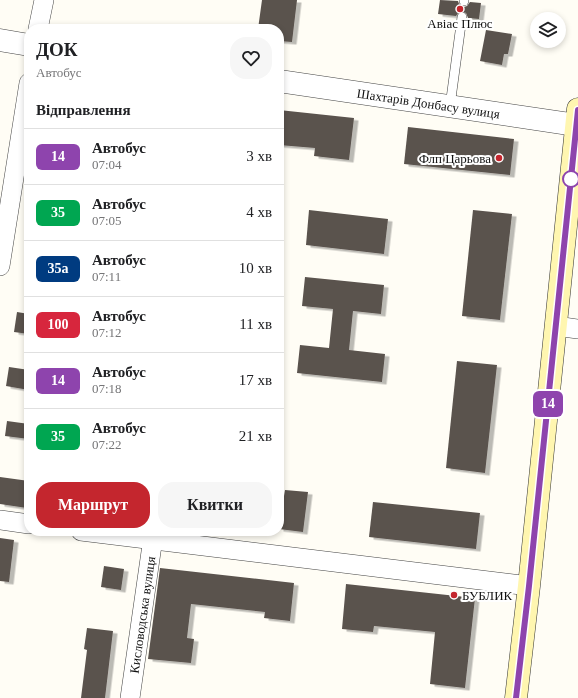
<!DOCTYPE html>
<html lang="uk">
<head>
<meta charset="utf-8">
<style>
  :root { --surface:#fff; --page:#f6f6f6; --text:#202124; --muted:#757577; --line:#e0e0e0; --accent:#c4262e }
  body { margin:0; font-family:Georgia,serif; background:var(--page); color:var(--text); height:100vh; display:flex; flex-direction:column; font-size:15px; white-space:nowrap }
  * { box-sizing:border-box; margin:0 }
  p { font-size:13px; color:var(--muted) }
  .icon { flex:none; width:22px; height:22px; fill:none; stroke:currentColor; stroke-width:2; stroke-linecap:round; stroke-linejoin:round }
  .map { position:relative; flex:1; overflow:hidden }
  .drawer { position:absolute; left:24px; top:24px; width:260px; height:512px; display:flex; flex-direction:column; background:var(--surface); border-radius:16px; box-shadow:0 2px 6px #0003 }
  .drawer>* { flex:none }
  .badge { padding:0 8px; border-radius:6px; font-size:14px; line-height:26px }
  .controls { position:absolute; left:530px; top:12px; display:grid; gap:8px }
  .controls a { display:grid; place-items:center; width:36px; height:36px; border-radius:50%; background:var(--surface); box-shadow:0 2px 6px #0003; font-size:20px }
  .map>.badge { position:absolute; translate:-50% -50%; box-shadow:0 0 0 2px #fff }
  h2 { padding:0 12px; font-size:15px; line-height:36px }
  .round { display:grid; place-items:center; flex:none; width:42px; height:42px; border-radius:16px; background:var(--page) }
  .summary { display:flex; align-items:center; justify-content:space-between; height:68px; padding:0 12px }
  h1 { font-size:19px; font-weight:700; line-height:30px }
  .button { display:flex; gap:8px; margin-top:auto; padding:8px 12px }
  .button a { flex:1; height:46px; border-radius:16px; background:var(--accent); color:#fff; font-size:16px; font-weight:700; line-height:46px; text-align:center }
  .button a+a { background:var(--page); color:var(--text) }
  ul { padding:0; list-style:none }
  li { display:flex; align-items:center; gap:12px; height:56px; padding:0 12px; border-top:1px solid var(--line) }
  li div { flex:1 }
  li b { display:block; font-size:15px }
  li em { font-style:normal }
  li .badge { min-width:44px; font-weight:700; text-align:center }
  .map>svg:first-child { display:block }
  .building { fill:#5a524d; filter:url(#shadow) }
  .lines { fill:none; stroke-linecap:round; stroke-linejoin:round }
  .service-casing { stroke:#444; stroke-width:10 }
  .minor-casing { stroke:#444; stroke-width:20 }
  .tertiary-casing { stroke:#444; stroke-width:23 }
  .secondary-casing { stroke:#333; stroke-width:23 }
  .service { stroke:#fff; stroke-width:9 }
  .minor { stroke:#fff; stroke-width:19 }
  .tertiary { stroke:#fff; stroke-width:22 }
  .secondary { stroke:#fff6b0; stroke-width:22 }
  .line-casing { stroke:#fff; stroke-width:9 }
  .line { stroke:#8e44ad; stroke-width:6 }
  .poi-dot { fill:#c4262e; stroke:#fff; stroke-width:1.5 }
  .stop-dot { fill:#fff; stroke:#8e44ad; stroke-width:2 }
  .labels { text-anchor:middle; stroke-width:4; stroke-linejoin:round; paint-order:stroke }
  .poi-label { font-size:13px; fill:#111; stroke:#fff }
  .street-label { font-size:13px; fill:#111; stroke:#fff }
</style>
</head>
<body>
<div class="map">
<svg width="578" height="698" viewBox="0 0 578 698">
  <defs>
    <filter id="shadow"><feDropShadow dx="4.5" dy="2.5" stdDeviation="0" flood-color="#0004"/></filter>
  </defs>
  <rect width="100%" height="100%" fill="#fffdf5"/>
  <g class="building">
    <polygon points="262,0 297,0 292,42 279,41 279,29 258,29"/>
    <polygon points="440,0 458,1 459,4 464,7 467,6 470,2 481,3 479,19 468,18 466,13 462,11 458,13 456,16 438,14"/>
    <polygon points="486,30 512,34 508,54 504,54 502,65 480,61"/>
    <polygon points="279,110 354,118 349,160 314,156 315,148 279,145"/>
    <polygon points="408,127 514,139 510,175 404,164"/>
    <polygon points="309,210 388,219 384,254 306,245"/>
    <polygon points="473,210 512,214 500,320 462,316"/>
    <polygon points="305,277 384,285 381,314 353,311 349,350 385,354 382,382 297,373 300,345 329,348 333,309 302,306"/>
    <polygon points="17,312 29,314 29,334 14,332"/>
    <polygon points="457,361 497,365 485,473 446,468"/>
    <polygon points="9,367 29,370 29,390 6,386"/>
    <polygon points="7,421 29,424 29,439 5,436"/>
    <polygon points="0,477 29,481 29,494 27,508 0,504"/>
    <polygon points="285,490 308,492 303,532 279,529 279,495 284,496"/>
    <polygon points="373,502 480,513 476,549 369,537"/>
    <polygon points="0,538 14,540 9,582 0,581"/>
    <polygon points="104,566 124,569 121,590 101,587"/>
    <polygon points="160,568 294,583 290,621 264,618 265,612 191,604 187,638 194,639 191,663 148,659"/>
    <polygon points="346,584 475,598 465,688 430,684 435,632 374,626 373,632 342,629"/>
    <polygon points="87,628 113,631 105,698 81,698 87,650 84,649"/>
  </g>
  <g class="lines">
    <defs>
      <g id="service">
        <polyline points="464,1 464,0"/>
        <polyline points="450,106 462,17"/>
      </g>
      <g id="minor">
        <polyline points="38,29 44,0"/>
        <polyline points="0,266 29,83"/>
        <polyline points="556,326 578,329"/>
        <polyline points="0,520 29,524"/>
        <polyline points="81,531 529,586"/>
        <path id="s1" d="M 130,698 L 154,531"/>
      </g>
      <g id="tertiary">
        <polyline points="0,40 29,45"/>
        <path id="s2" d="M 279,81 L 576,125"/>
      </g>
      <polyline id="secondary" points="516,698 529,586 578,109"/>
    </defs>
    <use href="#service" class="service-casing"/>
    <use href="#minor" class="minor-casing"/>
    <use href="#tertiary" class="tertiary-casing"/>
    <use href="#secondary" class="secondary-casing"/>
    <use href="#service" class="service"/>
    <use href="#minor" class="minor"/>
    <use href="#tertiary" class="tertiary"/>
    <use href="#secondary" class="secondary"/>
  </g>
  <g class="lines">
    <defs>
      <polyline id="line" points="516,698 529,586 578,110"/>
    </defs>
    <use href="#line" class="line-casing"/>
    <use href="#line" class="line"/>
  </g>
  <g class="poi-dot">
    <circle cx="460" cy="9" r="4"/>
    <circle cx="499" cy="158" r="4"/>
    <circle cx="454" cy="595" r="4"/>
  </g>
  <circle class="stop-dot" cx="571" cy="179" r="8"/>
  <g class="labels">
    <g class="poi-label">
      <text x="460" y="28">Авіас Плюс</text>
      <text x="491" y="163" text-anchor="end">Флп Царьова</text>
      <text x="462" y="600" text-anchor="start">БУБЛИК</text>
    </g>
    <g class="street-label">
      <text dy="5" stroke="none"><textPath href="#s2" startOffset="151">Шахтарів Донбасу вулиця</textPath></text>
      <text dy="5" stroke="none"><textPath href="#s1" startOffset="84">Кисловодська вулиця</textPath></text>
    </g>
  </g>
</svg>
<div class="controls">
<a><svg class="icon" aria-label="layers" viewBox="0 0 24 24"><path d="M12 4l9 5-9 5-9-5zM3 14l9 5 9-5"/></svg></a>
</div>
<b class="badge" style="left:548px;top:404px;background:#8e44ad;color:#fff">14</b>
<section class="drawer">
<div class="summary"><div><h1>ДОК</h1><p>Автобус</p></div><a class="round"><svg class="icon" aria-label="heart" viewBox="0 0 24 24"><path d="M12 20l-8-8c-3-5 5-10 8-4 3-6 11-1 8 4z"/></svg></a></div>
<h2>Відправлення</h2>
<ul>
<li><span class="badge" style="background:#8e44ad;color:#fff">14</span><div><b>Автобус</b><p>07:04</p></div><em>3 хв</em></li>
<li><span class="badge" style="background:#00a651;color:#fff">35</span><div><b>Автобус</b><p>07:05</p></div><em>4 хв</em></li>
<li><span class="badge" style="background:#003b80;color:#fff">35а</span><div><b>Автобус</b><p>07:11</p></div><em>10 хв</em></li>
<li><span class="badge" style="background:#d7263d;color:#fff">100</span><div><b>Автобус</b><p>07:12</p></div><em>11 хв</em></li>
<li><span class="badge" style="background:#8e44ad;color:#fff">14</span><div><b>Автобус</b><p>07:18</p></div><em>17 хв</em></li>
<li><span class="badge" style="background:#00a651;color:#fff">35</span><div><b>Автобус</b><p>07:22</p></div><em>21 хв</em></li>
</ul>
<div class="button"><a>Маршрут</a><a>Квитки</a></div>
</section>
</div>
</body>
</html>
